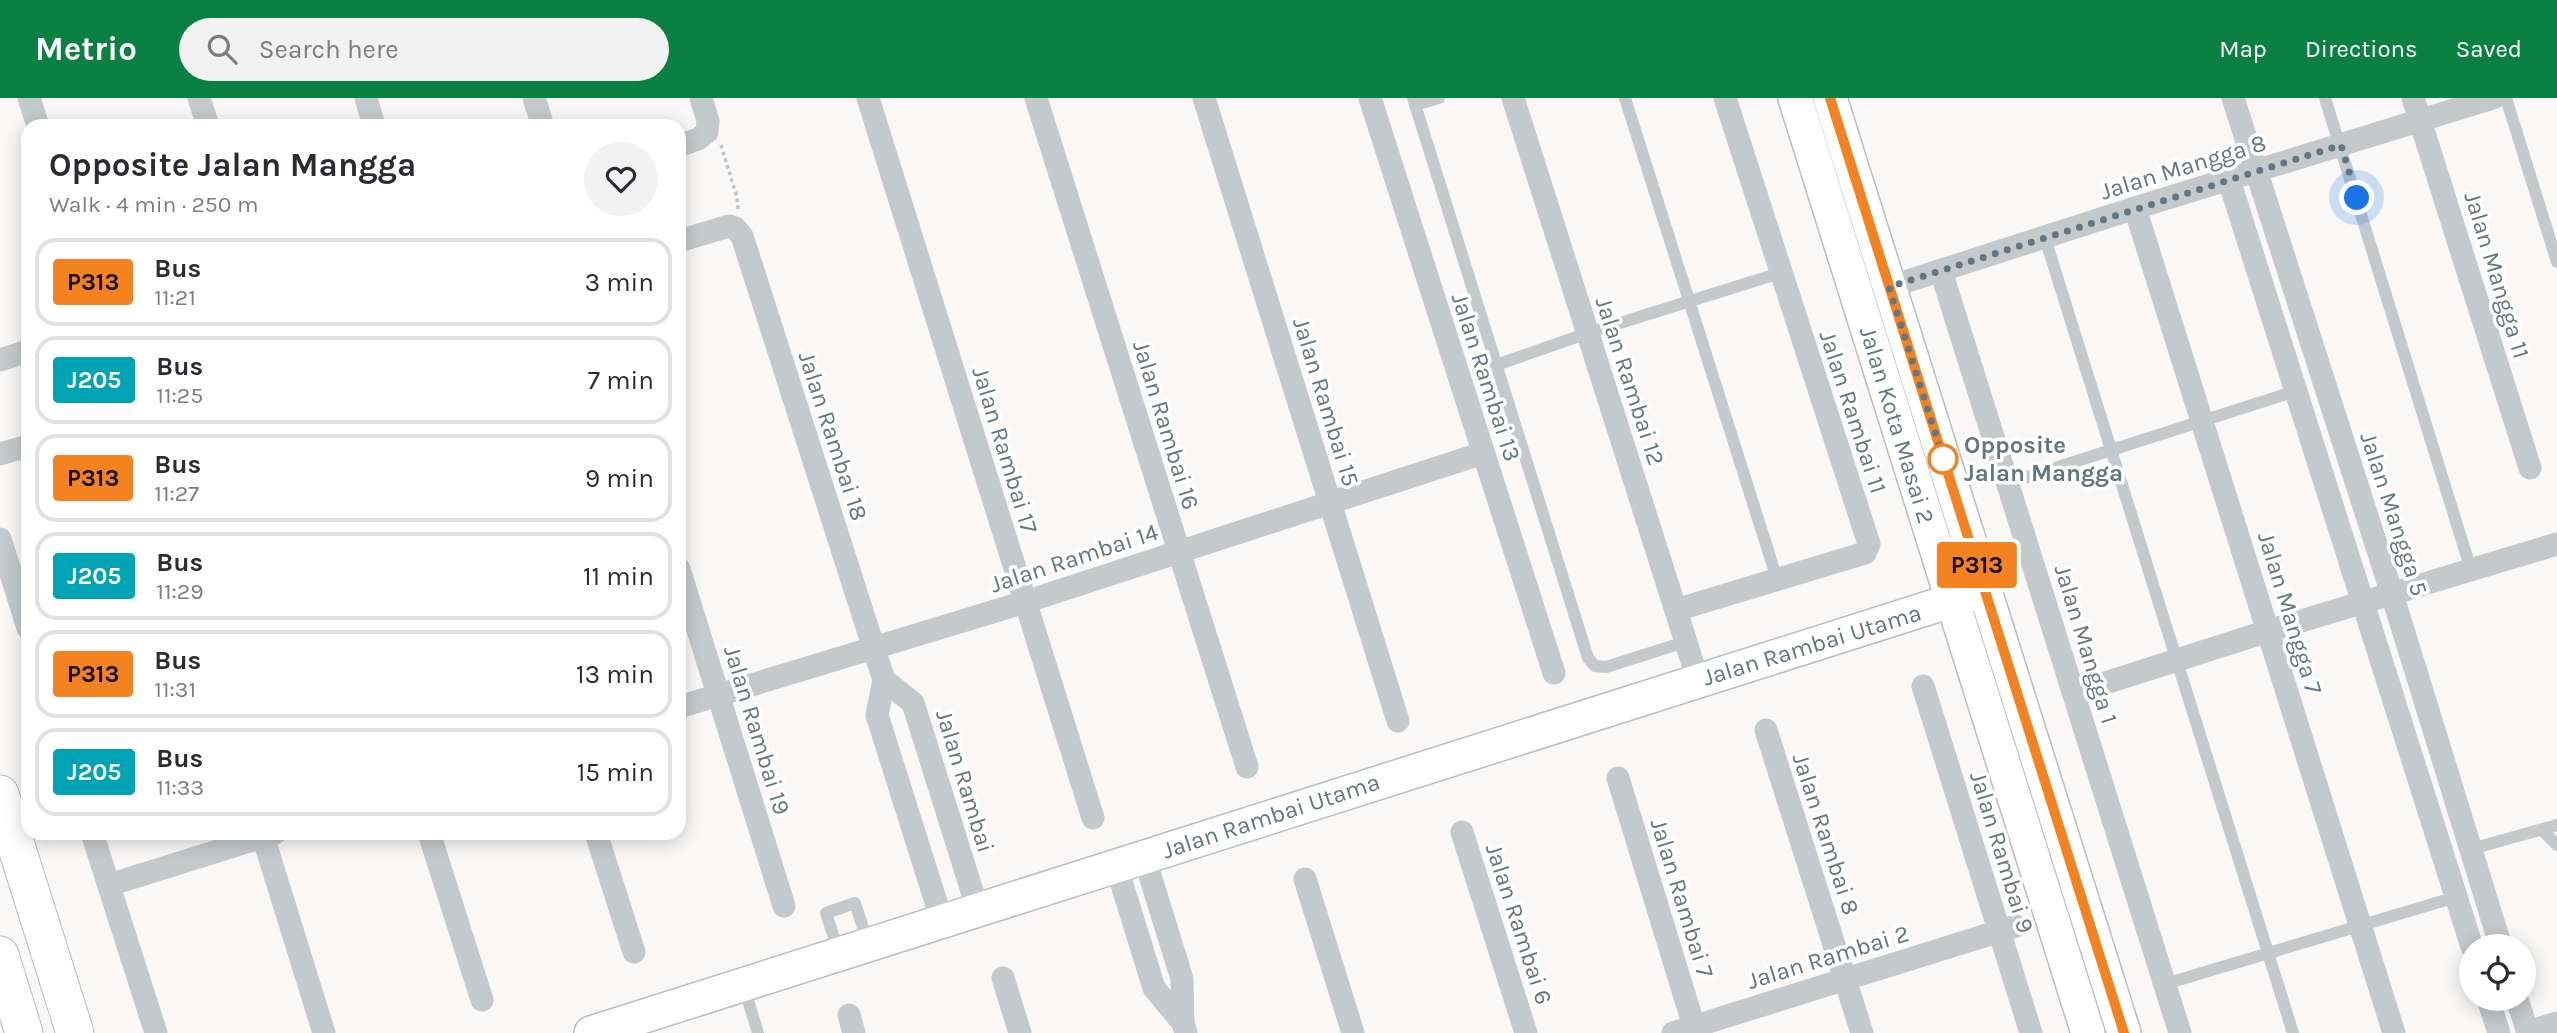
<!DOCTYPE html>
<html lang="en">
<head>
<meta charset="utf-8">
<style>
  :root { --surface:#fff; --page:#f2f2f3; --text:#2b2b33; --muted:#7c7c81; --line:#e1e1e2; --accent:#0b8043 }
  body { margin:0; font-family:Karla,sans-serif; background:var(--page); color:var(--text); height:100vh; display:flex; flex-direction:column; font-size:26px; white-space:nowrap }
  * { box-sizing:border-box; margin:0 }
  p { font-size:23px; color:var(--muted) }
  .icon { flex:none; width:38px; height:38px; fill:none; stroke:currentColor; stroke-width:2; stroke-linecap:round; stroke-linejoin:round }
  .map { position:relative; flex:1; overflow:hidden }
  .panel { position:absolute; left:21px; top:21px; width:665px; height:721px; display:flex; flex-direction:column; background:var(--surface); border-radius:21px; box-shadow:0 4px 18px #0003 }
  .panel>* { flex:none }
  .badge { padding:0 14px; border-radius:5px; font-size:24px; line-height:46px }
  .buttons { position:absolute; left:2459px; top:836px; display:grid; gap:14px }
  .buttons a { display:grid; place-items:center; width:77px; height:77px; border-radius:50%; background:var(--surface); box-shadow:0 4px 18px #0003; font-size:35px }
  .you { position:absolute; width:35px; height:35px; margin:-18px; border:5px solid #fff; border-radius:50%; background:#1a73e8; box-shadow:0 0 0 10px #1a73e833 }
  .map>.badge { position:absolute; translate:-50% -50%; box-shadow:0 0 0 4px #fff }
  .round { display:grid; place-items:center; flex:none; width:74px; height:74px; border-radius:37px; background:var(--page) }
  .head { display:flex; align-items:center; justify-content:space-between; height:119px; padding:0 28px }
  h1 { font-size:33px; font-weight:700; line-height:52px }
  ul { padding:0; list-style:none }
  li { display:flex; align-items:center; gap:21px; height:88px; margin:0 14px 10px; padding:0 14px; border:4px solid var(--line); border-radius:21px }
  li div { flex:1 }
  li b { display:block; font-size:26px }
  li em { font-style:normal }
  li .badge { min-width:77px; font-weight:700; text-align:center }
  header { display:flex; align-items:center; gap:42px; box-sizing:border-box; height:98px; padding:0 35px; background:var(--accent); color:#fff }
  header strong { font-size:33px }
  nav { display:flex; gap:38px; margin-inline-start:auto; font-size:24px }
  .search { width:490px; height:63px; background:var(--page); display:flex; align-items:center; gap:18px; box-sizing:border-box; padding:0 24px; border-radius:38px; color:var(--muted); font-size:26px }
  .map>svg:first-child { display:block }
  .lines { fill:none; stroke-linecap:round; stroke-linejoin:round }
  .secondary-casing { stroke:#b8bec2; stroke-width:36 }
  .primary-casing { stroke:#b7bcc0; stroke-width:39 }
  .path { stroke:#c0c2c4; stroke-width:3.5; stroke-dasharray:3.5 3.5; stroke-linecap:butt }
  .lane { stroke:#c4c9cc; stroke-width:12 }
  .street { stroke:#c4c9cc; stroke-width:23 }
  .secondary { stroke:#fff; stroke-width:33 }
  .primary { stroke:#fff; stroke-width:37 }
  .line-casing { stroke:#fff; stroke-width:16 }
  .line { stroke:#f58220; stroke-width:10 }
  .walk { stroke:#637682; stroke-width:7; stroke-dasharray:0 12.6 }
  .stop-dot { fill:#fff; stroke:#f58220; stroke-width:3.5 }
  .labels { text-anchor:middle; stroke-width:7; stroke-linejoin:round; paint-order:stroke }
  .street-label { font-size:24px; fill:#637682; stroke:#fff }
  .stop-label { font-size:24px; font-weight:bold; fill:#637682; stroke:#fff; text-anchor:start }
</style>
</head>
<body>
<header>
<strong>Metrio</strong>
<div class="search"><svg class="icon" aria-label="search" viewBox="0 0 24 24"><circle cx="10" cy="10" r="6"/><path d="M15 15l6 6"/></svg>Search here</div>
<nav><a>Map</a><a>Directions</a><a>Saved</a></nav>
</header>
<div class="map">
<svg width="2557" height="935" viewBox="0 0 2557 935">
  <rect width="100%" height="100%" fill="#f9f8f6"/>
  <g class="lines">
    <defs>
      <g id="secondary">
        <polyline points="1795,0 2088,935"/>
        <polyline points="1830,0 2124,935"/>
        <polyline points="591,935 1985,492"/>
      </g>
      <g id="primary">
        <polyline points="0,696 75,935"/>
        <polyline points="0,857 24,935"/>
      </g>
    </defs>
    <use href="#secondary" class="secondary-casing"/>
    <use href="#primary" class="primary-casing"/>
    <polyline class="path" points="721,47 737,99 738,111"/>
    <g class="lane">
      <polyline points="1413,0 1588,560 1595,568 1606,569 1685,544"/>
      <polyline points="1625,0 1777,481"/>
      <polyline points="2325,0 2471,472"/>
      <polyline points="2506,0 2557,164"/>
      <polyline points="1415,7 1439,0"/>
      <polyline points="2045,140 2293,935"/>
      <polyline points="1496,267 1588,235 1780,175"/>
      <polyline points="2008,385 2296,293"/>
      <polyline points="2542,732 2557,747"/>
      <polyline points="2471,751 2557,727"/>
      <polyline points="839,855 826,815 855,805 868,845"/>
      <polyline points="2165,886 2456,799"/>
      <polyline points="744,889 758,935"/>
    </g>
    <g class="street">
      <polyline points="29,0 38,28"/>
      <polyline points="199,0 208,28"/>
      <polyline points="366,0 374,28"/>
      <polyline points="534,0 543,28"/>
      <polyline points="868,0 1093,720"/>
      <polyline points="1036,0 1247,669"/>
      <polyline points="1204,0 1398,623"/>
      <polyline points="1370,0 1554,575"/>
      <polyline points="1513,0 1698,582"/>
      <polyline points="2233,0 2392,496 2501,849"/>
      <polyline points="2413,0 2530,370"/>
      <polyline points="679,48 698,41 707,34 708,23 701,0"/>
      <polyline points="2229,82 2472,849"/>
      <polyline points="2135,110 2394,935"/>
      <polyline points="679,143 729,128 735,130 742,138 884,582 877,617 942,823"/>
      <polyline points="1941,173 2180,935"/>
      <polyline points="1889,189 2135,110 2493,0"/>
      <polyline points="0,262 28,253"/>
      <polyline points="0,356 28,348"/>
      <polyline points="0,441 28,530"/>
      <polyline points="679,471 784,808"/>
      <polyline points="1676,512 1865,455 1869,446 1725,0"/>
      <polyline points="884,582 913,605 978,812"/>
      <polyline points="1923,588 2031,935"/>
      <polyline points="2074,595 2268,533 2557,446"/>
      <polyline points="679,609 1025,504 1483,355"/>
      <polyline points="1766,632 1862,935"/>
      <polyline points="1618,680 1696,935"/>
      <polyline points="1462,734 1526,935"/>
      <polyline points="92,735 156,935"/>
      <polyline points="262,735 324,935"/>
      <polyline points="429,735 482,902"/>
      <polyline points="596,735 634,854"/>
      <polyline points="1144,758 1182,881 1183,925 1186,935"/>
      <polyline points="1116,767 1154,890 1183,925"/>
      <polyline points="1305,781 1353,935"/>
      <polyline points="109,787 275,735"/>
      <polyline points="1003,880 1020,935"/>
      <polyline points="2488,901 2499,935"/>
      <polyline points="2517,901 2528,935"/>
      <polyline points="849,917 854,935"/>
      <polyline points="2527,934 2557,925"/>
      <polyline points="1673,935 2016,828"/>
    </g>
    <use href="#secondary" class="secondary"/>
    <use href="#primary" class="primary"/>
  </g>
  <g class="lines">
    <defs>
      <polyline id="line" points="1830,0 2124,935"/>
    </defs>
    <use href="#line" class="line-casing"/>
    <use href="#line" class="line"/>
    <polyline class="walk" points="1943,361 1945,366 1889,189 2341,47 2357,100"/>
  </g>
  <circle class="stop-dot" cx="1943" cy="361" r="14"/>
  <g class="labels">
    <g class="street-label">
      <text transform="translate(2183 69) rotate(-17)" y="8">Jalan Mangga 8</text>
      <text transform="translate(2497 177) rotate(73)" y="8">Jalan Mangga 11</text>
      <text transform="translate(1486 279) rotate(72)" y="8">Jalan Rambai 13</text>
      <text transform="translate(1630 283) rotate(72)" y="8">Jalan Rambai 12</text>
      <text transform="translate(1326 304) rotate(73)" y="8">Jalan Rambai 15</text>
      <text transform="translate(1853 314) rotate(72)" y="8">Jalan Rambai 11</text>
      <text transform="translate(1166 327) rotate(73)" y="8">Jalan Rambai 16</text>
      <text transform="translate(1897 327) rotate(73)" y="8">Jalan Kota Masai 2</text>
      <text transform="translate(833 338) rotate(72)" y="8">Jalan Rambai 18</text>
      <text transform="translate(1005 352) rotate(73)" y="8">Jalan Rambai 17</text>
      <text transform="translate(2394 416) rotate(72)" y="8">Jalan Mangga 5</text>
      <text transform="translate(1074 460) rotate(-18)" y="8">Jalan Rambai 14</text>
      <text transform="translate(2290 515) rotate(73)" y="8">Jalan Mangga 7</text>
      <text transform="translate(2086 546) rotate(73)" y="8">Jalan Mangga 1</text>
      <text transform="translate(1812 547) rotate(-17)" y="8">Jalan Rambai Utama</text>
      <text transform="translate(757 632) rotate(73)" y="8">Jalan Rambai 19</text>
      <text transform="translate(965 683) rotate(73)" y="8">Jalan Rambai</text>
      <text transform="translate(1271 718) rotate(-18)" y="8">Jalan Rambai Utama</text>
      <text transform="translate(1826 736) rotate(72)" y="8">Jalan Rambai 8</text>
      <text transform="translate(2002 754) rotate(73)" y="8">Jalan Rambai 9</text>
      <text transform="translate(1682 800) rotate(73)" y="8">Jalan Rambai 7</text>
      <text transform="translate(1519 826) rotate(72)" y="8">Jalan Rambai 6</text>
      <text transform="translate(1828 859) rotate(-17)" y="8">Jalan Rambai 2</text>
    </g>
    <g class="stop-label">
      <text x="1964" y="355">Opposite<tspan x="1964" dy="28">Jalan Mangga</tspan></text>
    </g>
  </g>
</svg>
<div class="buttons">
<a><svg class="icon" aria-label="locate" viewBox="0 0 24 24"><circle cx="12" cy="12" r="6"/><path d="M12 2v4M12 18v4M2 12h4M18 12h4"/></svg></a>
</div>
<div class="you" style="left:2357px;top:100px"></div>
<b class="badge" style="left:1977px;top:467px;background:#f58220;color:#111">P313</b>
<section class="panel">
<div class="head"><div><h1>Opposite Jalan Mangga</h1><p>Walk · 4 min · 250 m</p></div><a class="round"><svg class="icon" aria-label="heart" viewBox="0 0 24 24"><path d="M12 20l-8-8c-3-5 5-10 8-4 3-6 11-1 8 4z"/></svg></a></div>
<ul>
<li><span class="badge" style="background:#f58220;color:#111">P313</span><div><b>Bus</b><p>11:21</p></div><em>3 min</em></li>
<li><span class="badge" style="background:#00a3b4;color:#fff">J205</span><div><b>Bus</b><p>11:25</p></div><em>7 min</em></li>
<li><span class="badge" style="background:#f58220;color:#111">P313</span><div><b>Bus</b><p>11:27</p></div><em>9 min</em></li>
<li><span class="badge" style="background:#00a3b4;color:#fff">J205</span><div><b>Bus</b><p>11:29</p></div><em>11 min</em></li>
<li><span class="badge" style="background:#f58220;color:#111">P313</span><div><b>Bus</b><p>11:31</p></div><em>13 min</em></li>
<li><span class="badge" style="background:#00a3b4;color:#fff">J205</span><div><b>Bus</b><p>11:33</p></div><em>15 min</em></li>
</ul>
</section>
</div>
</body>
</html>
